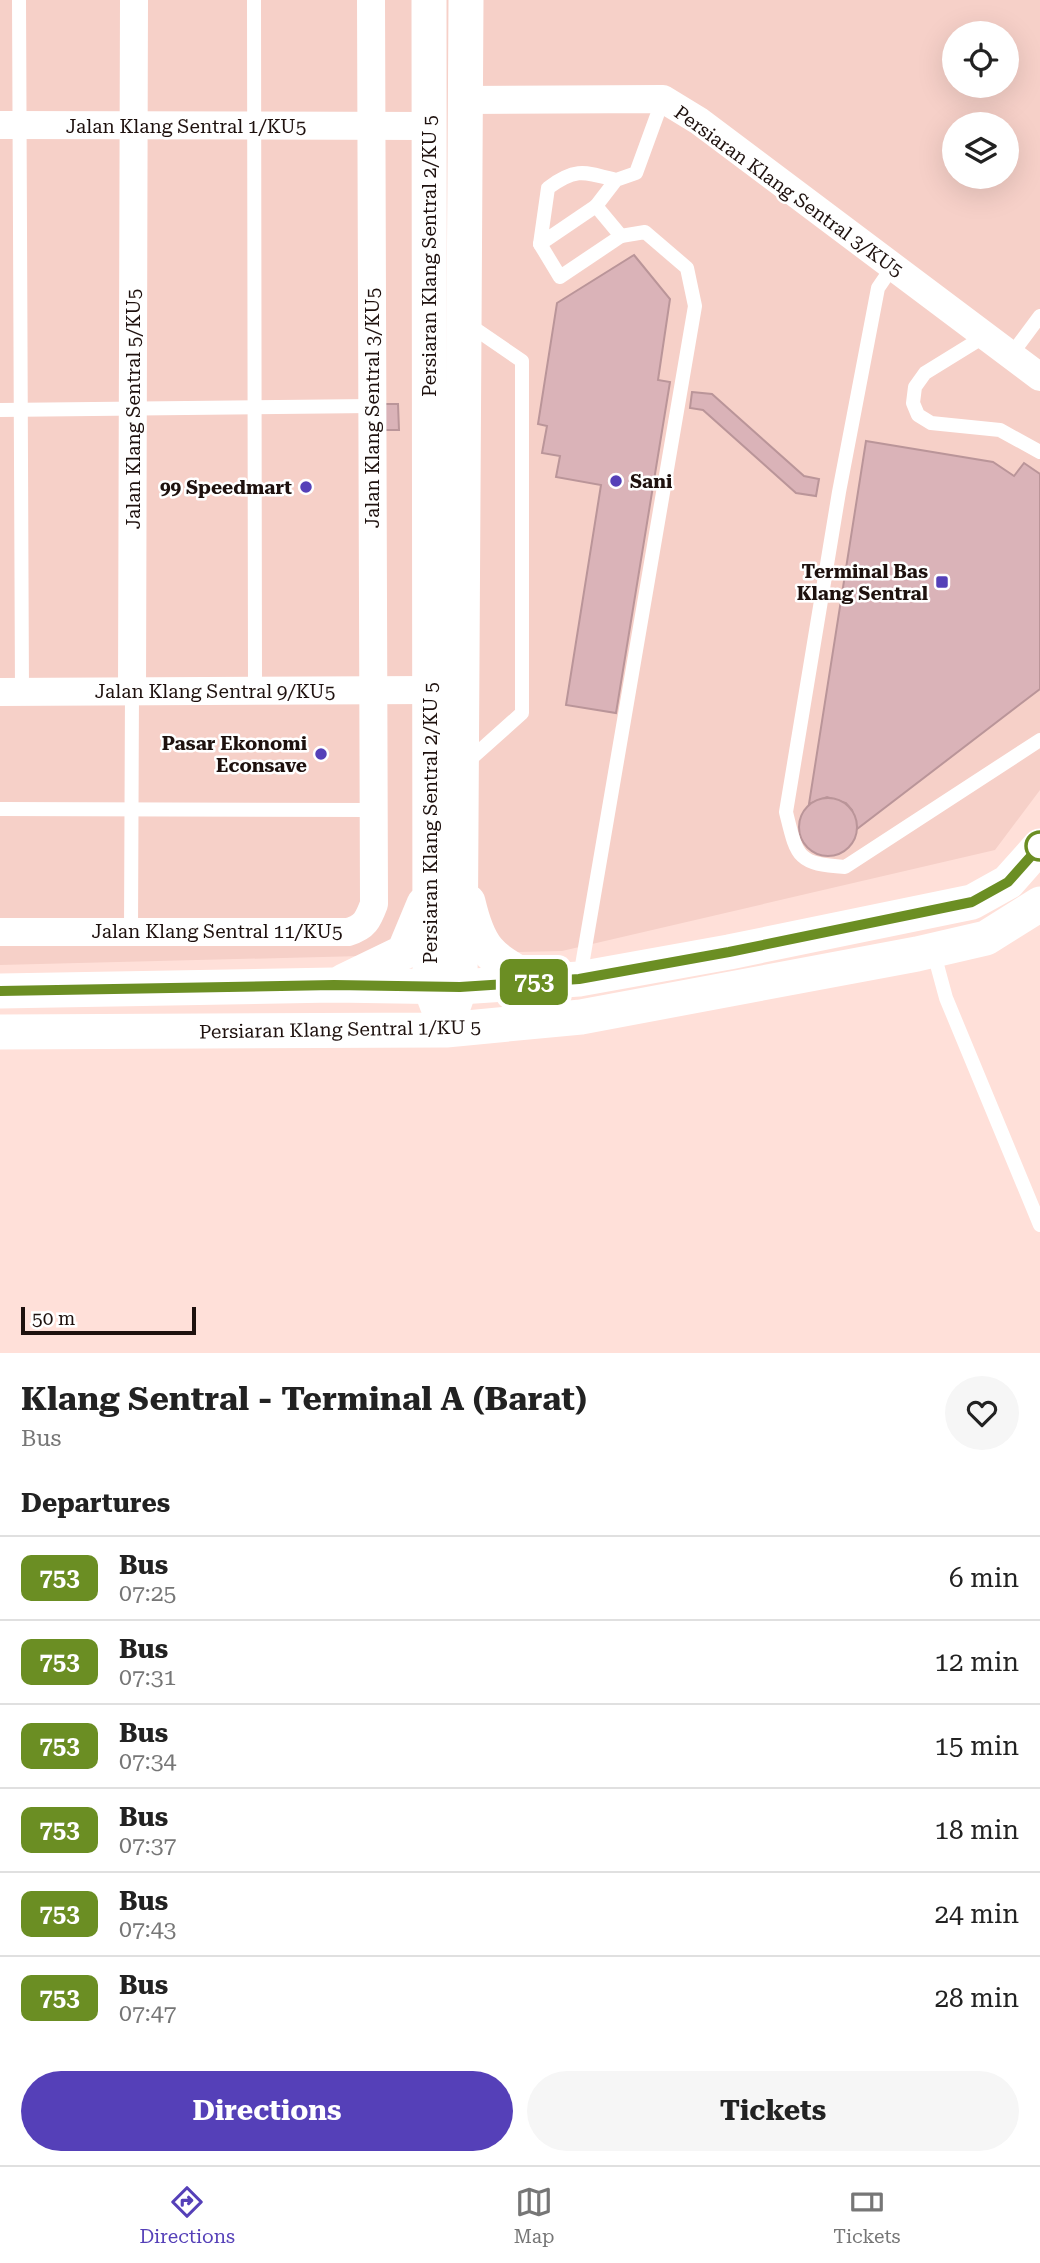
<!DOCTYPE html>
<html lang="en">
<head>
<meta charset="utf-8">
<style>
  :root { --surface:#fff; --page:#f6f6f6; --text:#222; --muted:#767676; --line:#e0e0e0; --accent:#5540b8 }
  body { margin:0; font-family:"Roboto Serif",serif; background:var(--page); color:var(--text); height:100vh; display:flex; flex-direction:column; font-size:26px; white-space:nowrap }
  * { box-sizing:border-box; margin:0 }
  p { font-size:23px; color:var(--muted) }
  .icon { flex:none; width:38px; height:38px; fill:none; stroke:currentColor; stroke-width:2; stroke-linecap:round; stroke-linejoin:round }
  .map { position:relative; height:1353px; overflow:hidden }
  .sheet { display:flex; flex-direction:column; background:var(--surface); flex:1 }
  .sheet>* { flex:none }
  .badge { padding:0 14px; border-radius:10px; font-size:24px; line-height:46px }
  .buttons { position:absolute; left:942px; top:21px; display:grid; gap:14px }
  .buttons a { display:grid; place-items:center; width:77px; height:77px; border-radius:50%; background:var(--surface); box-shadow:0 7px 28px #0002; font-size:35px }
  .scale { position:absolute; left:21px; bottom:18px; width:175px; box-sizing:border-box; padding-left:7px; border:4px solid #1e110e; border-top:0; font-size:19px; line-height:24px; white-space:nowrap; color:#1e110e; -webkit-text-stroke:5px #fff; paint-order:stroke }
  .map>.badge { position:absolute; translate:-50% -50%; box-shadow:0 0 0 4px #fff }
  h2 { padding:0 21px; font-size:26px; line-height:63px }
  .round { display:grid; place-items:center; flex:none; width:74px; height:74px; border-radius:37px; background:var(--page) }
  .overview { display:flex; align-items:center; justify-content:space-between; height:119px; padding:0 21px }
  h1 { font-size:33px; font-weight:700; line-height:52px }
  .cta { display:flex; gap:14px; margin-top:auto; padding:14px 21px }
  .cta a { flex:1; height:80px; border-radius:42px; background:var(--accent); color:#fff; font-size:28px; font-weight:700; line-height:80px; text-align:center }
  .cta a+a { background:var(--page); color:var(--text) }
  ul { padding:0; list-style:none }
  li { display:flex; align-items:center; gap:21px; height:84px; padding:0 21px; border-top:2px solid var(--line) }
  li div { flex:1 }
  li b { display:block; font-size:26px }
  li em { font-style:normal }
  li .badge { min-width:77px; font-weight:700; text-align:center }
  .menu { display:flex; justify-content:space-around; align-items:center; height:98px; border-top:2px solid var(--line); background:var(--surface); font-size:19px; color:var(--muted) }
  .menu a { display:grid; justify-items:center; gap:4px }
  .menu .active { color:var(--accent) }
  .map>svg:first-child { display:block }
  .built { fill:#f6d0c8; fill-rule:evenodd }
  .building { fill:#dab3b8; stroke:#ba9599; stroke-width:2 }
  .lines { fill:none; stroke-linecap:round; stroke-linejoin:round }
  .service { stroke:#fff; stroke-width:14 }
  .minor { stroke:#fff; stroke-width:28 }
  .tertiary { stroke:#fff; stroke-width:35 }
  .line-casing { stroke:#fff; stroke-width:16 }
  .line { stroke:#6b8e23; stroke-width:10 }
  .poi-dot { fill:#5540b8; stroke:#fff; stroke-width:2.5 }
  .stop-dot { fill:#fff; stroke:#6b8e23; stroke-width:3.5 }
  .labels { text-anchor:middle; stroke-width:5; stroke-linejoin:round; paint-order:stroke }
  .street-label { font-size:19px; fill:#1e110e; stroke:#fff }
  .poi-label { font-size:19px; font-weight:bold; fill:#1e110e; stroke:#fff; text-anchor:end }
</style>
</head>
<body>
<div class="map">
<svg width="1040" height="1353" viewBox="0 0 1040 1353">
  <rect width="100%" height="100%" fill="#ffe0d9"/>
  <path class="built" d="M 0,0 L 1040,0 L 1040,790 L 995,850 L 562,951 L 0,965 ZM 954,33 L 1006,33 L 1006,86 L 954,86 ZM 954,124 L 1006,124 L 1006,177 L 954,177 Z"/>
  <g class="building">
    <polygon points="634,255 670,299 658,380 670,382 616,713 566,705 601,485 556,477 560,456 542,453 547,426 538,424 557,303"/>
    <polygon points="692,392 712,394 804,476 819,479 816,496 796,493 703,410 690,408"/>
    <polygon points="382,404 398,404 399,430 382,430"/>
    <polygon points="866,441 993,462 1014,476 1024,463 1040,474 1040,689 857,829 852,810 846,803 827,797 809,804"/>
    <circle cx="828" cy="827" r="29"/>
  </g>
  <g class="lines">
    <g class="service">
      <polyline points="19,0 22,692"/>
      <polyline points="254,0 255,691"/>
      <path d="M 616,180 C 585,172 576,167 548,188 L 540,244 L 596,206 L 616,180 L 636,173 L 663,99"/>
      <polyline points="596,206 621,236"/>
      <polyline points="540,244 560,277 621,236 645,232 687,268 695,306 580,977"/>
      <path d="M 893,266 L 878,288 L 839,492 L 786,812 C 797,857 797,864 845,867 L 1040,740"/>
      <polyline points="985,336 925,373 915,387 913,403 918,415 931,423 1000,430 1040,452"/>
      <polyline points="1011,355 1040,316"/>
      <polyline points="0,410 372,406"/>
      <polyline points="465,764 522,713 522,361 468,324"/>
      <polyline points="0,809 374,810"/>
      <polyline points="131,932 132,691"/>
      <polyline points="933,950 946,998 1040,1225"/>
    </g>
    <g class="minor">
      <polyline points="465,100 663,99 699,121 1040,377"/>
      <polyline points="0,125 429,126"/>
      <polyline points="132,691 134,0"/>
      <polyline points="0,692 430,690"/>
      <path d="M 0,932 L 348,932 C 365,927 368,920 374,904 L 371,0"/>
    </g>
    <g class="tertiary">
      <polyline points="429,0 430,986 438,1007"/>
      <path d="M 468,902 C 480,953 491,957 534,982"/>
      <polyline points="344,981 404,952 424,904"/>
      <polyline points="0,991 334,985 460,987 579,979 729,952 972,902 1008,882 1040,846"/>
      <polyline points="453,1007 460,987 466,0"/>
      <polyline points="0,1032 446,1030 581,1017 917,954 986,938 1040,904"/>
    </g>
  </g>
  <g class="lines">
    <defs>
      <polyline id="line" points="0,991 334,985 460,987 579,979 729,952 972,902 1008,882 1040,846"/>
    </defs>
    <use href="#line" class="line-casing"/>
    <use href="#line" class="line"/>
  </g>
  <g class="poi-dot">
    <circle cx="616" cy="481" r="7"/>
    <circle cx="306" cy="487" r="7"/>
    <rect x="935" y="575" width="14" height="14" rx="3.5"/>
    <circle cx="321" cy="754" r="7"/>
  </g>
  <circle class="stop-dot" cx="1040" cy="846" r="14"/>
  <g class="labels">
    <g class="street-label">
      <text x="186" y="133">Jalan Klang Sentral 1/KU5</text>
      <text transform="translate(789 191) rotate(36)" y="7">Persiaran Klang Sentral 3/KU5</text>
      <text transform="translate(429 256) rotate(-90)" y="7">Persiaran Klang Sentral 2/KU 5</text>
      <text transform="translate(372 408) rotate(-90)" y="7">Jalan Klang Sentral 3/KU5</text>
      <text transform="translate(133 409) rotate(-90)" y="7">Jalan Klang Sentral 5/KU5</text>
      <text x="215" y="698">Jalan Klang Sentral 9/KU5</text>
      <text transform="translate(430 823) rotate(-90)" y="7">Persiaran Klang Sentral 2/KU 5</text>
      <text x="217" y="938">Jalan Klang Sentral 11/KU5</text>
      <text transform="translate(340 1029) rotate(-1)" y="7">Persiaran Klang Sentral 1/KU 5</text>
    </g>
    <g class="poi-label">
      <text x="630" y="488" text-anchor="start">Sani</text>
      <text x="292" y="494">99 Speedmart</text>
      <text x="928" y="578">Terminal Bas<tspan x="928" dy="22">Klang Sentral</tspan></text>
      <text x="307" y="750">Pasar Ekonomi<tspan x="307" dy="22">Econsave</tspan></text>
    </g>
  </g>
</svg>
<div class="buttons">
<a><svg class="icon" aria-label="locate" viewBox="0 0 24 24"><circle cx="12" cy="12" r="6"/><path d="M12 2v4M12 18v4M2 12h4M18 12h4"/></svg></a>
<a><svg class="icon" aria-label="layers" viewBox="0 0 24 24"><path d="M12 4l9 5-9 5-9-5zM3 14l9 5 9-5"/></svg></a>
</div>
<div class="scale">50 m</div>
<b class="badge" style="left:534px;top:982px;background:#6b8e23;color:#fff">753</b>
</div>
<section class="sheet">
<div class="overview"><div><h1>Klang Sentral - Terminal A (Barat)</h1><p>Bus</p></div><a class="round"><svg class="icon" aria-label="heart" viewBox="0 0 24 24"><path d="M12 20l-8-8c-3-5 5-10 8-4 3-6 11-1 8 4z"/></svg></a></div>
<h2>Departures</h2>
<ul>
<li><span class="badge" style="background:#6b8e23;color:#fff">753</span><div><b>Bus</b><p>07:25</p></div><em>6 min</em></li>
<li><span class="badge" style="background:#6b8e23;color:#fff">753</span><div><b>Bus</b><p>07:31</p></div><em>12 min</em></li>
<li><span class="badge" style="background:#6b8e23;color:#fff">753</span><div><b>Bus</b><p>07:34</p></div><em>15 min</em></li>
<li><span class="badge" style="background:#6b8e23;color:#fff">753</span><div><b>Bus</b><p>07:37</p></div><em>18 min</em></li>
<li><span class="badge" style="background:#6b8e23;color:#fff">753</span><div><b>Bus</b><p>07:43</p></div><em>24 min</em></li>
<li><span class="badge" style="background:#6b8e23;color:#fff">753</span><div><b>Bus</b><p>07:47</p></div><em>28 min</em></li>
</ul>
<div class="cta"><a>Directions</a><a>Tickets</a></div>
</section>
<nav class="menu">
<a class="active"><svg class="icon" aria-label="directions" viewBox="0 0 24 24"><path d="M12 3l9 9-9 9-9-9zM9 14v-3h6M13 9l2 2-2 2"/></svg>Directions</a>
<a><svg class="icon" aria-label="map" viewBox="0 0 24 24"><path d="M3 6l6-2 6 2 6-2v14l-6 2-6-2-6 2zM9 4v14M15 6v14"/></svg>Map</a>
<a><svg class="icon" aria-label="tickets" viewBox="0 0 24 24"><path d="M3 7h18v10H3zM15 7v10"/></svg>Tickets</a>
</nav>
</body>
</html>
